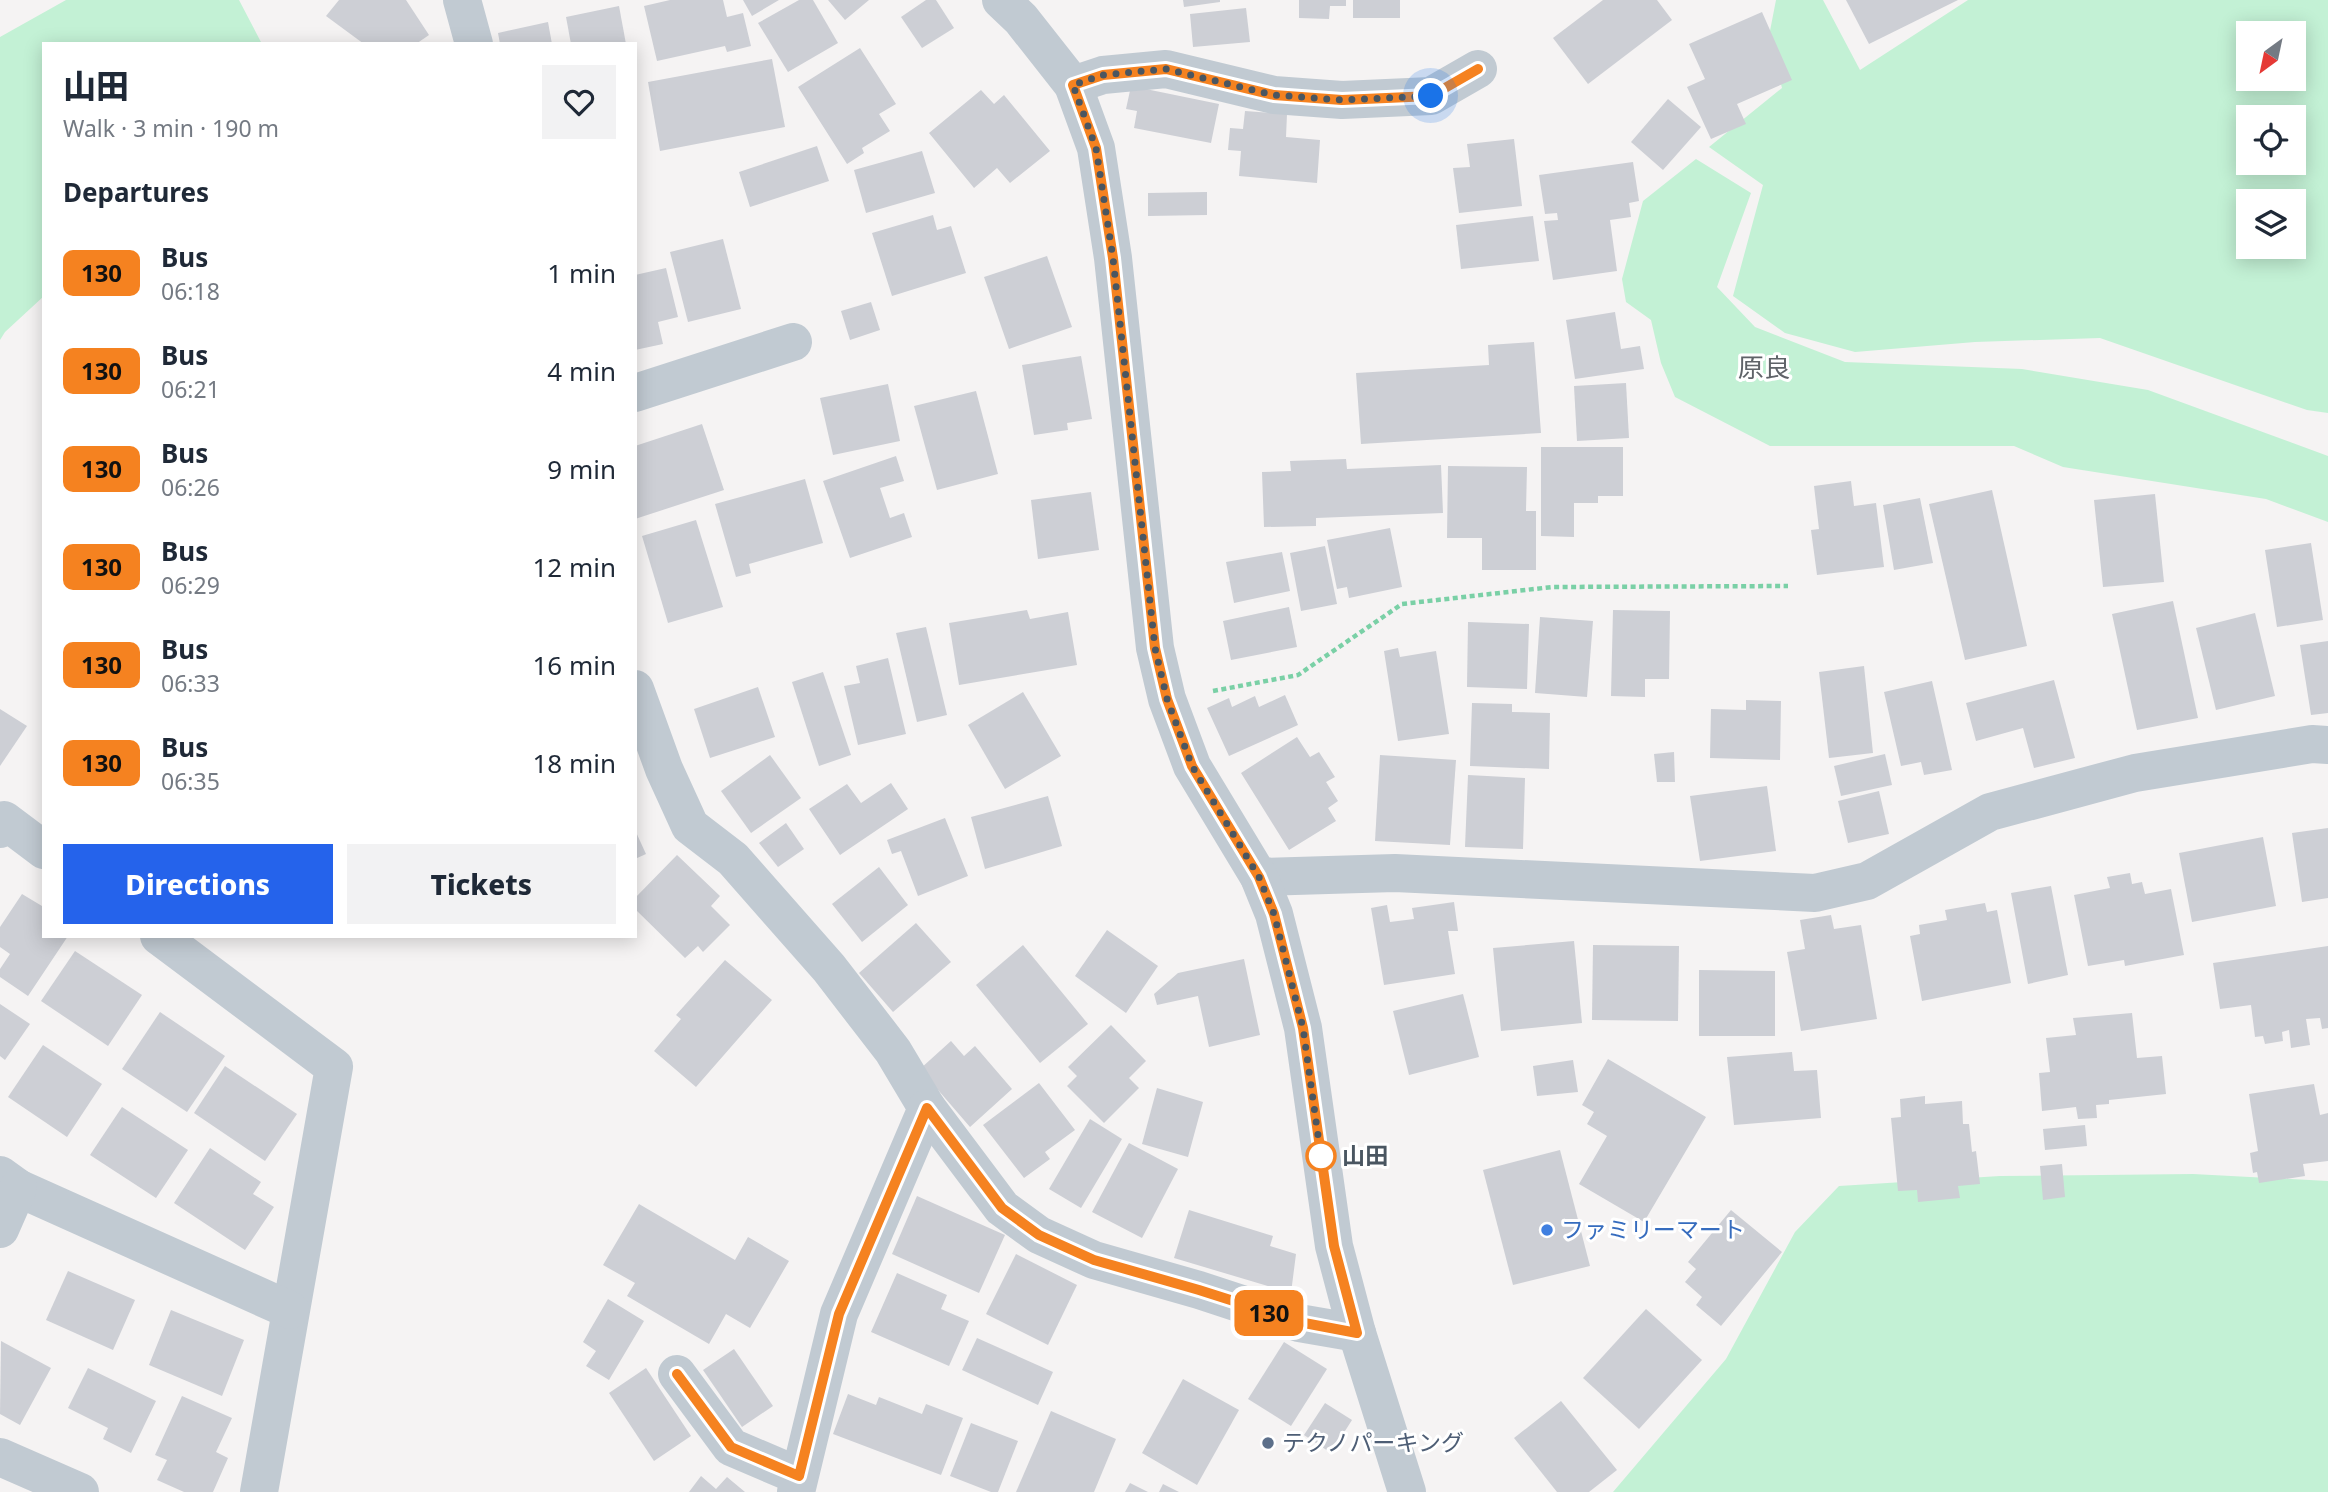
<!DOCTYPE html>
<html lang="en">
<head>
<meta charset="utf-8">
<style>
  :root { --surface:#fff; --page:#f2f2f3; --text:#1f2937; --muted:#747a83; --accent:#2563eb }
  body { margin:0; font-family:"Noto Sans","Noto Sans JP",sans-serif; background:var(--page); color:var(--text); height:100vh; display:flex; flex-direction:column; font-size:26px; white-space:nowrap }
  * { box-sizing:border-box; margin:0 }
  p { font-size:23px; color:var(--muted) }
  .icon { flex:none; width:38px; height:38px; fill:none; stroke:currentColor; stroke-width:2; stroke-linecap:round; stroke-linejoin:round }
  .map { position:relative; flex:1; overflow:hidden }
  .side { position:absolute; left:42px; top:42px; width:595px; height:896px; display:flex; flex-direction:column; background:var(--surface); border-radius:0px; box-shadow:0 4px 18px #0003 }
  .side>* { flex:none }
  .badge { padding:0 14px; border-radius:10px; font-size:24px; line-height:46px }
  .needle { width:46px; rotate:213deg }
  .tools { position:absolute; left:2236px; top:21px; display:grid; gap:14px }
  .tools a { display:grid; place-items:center; width:70px; height:70px; border-radius:0px; background:var(--surface); box-shadow:0 4px 18px #0003; font-size:35px }
  .you { position:absolute; width:35px; height:35px; margin:-18px; border:5px solid #fff; border-radius:50%; background:#1a73e8; box-shadow:0 0 0 10px #1a73e833 }
  .map>.badge { position:absolute; translate:-50% -50%; box-shadow:0 0 0 4px #fff }
  h2 { padding:0 21px; font-size:26px; line-height:63px }
  .round { display:grid; place-items:center; flex:none; width:74px; height:74px; border-radius:0px; background:var(--page) }
  .overview { display:flex; align-items:center; justify-content:space-between; height:119px; padding:0 21px }
  h1 { font-size:33px; font-weight:800; line-height:52px }
  .cta { display:flex; gap:14px; margin-top:auto; padding:14px 21px }
  .cta a { flex:1; height:80px; border-radius:0px; background:var(--accent); color:#fff; font-size:28px; font-weight:800; line-height:80px; text-align:center }
  .cta a+a { background:var(--page); color:var(--text) }
  ul { padding:0; list-style:none }
  li { display:flex; align-items:center; gap:21px; height:98px; padding:0 21px }
  li div { flex:1 }
  li b { display:block; font-size:26px }
  li em { font-style:normal }
  li .badge { min-width:77px; font-weight:700; text-align:center }
  .map>svg:first-child { display:block }
  .green { fill:#c3f1d5; fill-rule:evenodd }
  .building { fill:#cdcfd5 }
  .lines { fill:none; stroke-linecap:round; stroke-linejoin:round }
  .path { stroke:#7ad0a6; stroke-width:4.5; stroke-dasharray:5 3.5; stroke-linecap:butt }
  .minor { stroke:#c1cad2; stroke-width:38 }
  .tertiary { stroke:#c1cad2; stroke-width:38 }
  .line-casing { stroke:#fff; stroke-width:16 }
  .line { stroke:#f58220; stroke-width:10 }
  .walk { stroke:#4a5661; stroke-width:7; stroke-dasharray:0 12.6 }
  .stop-dot { fill:#fff; stroke:#f58220; stroke-width:3.5 }
  .shop-dot { fill:#3f7fe0; stroke:#fff; stroke-width:2.5 }
  .service-dot { fill:#5c6f8a; stroke:#fff; stroke-width:2.5 }
  .labels { text-anchor:middle; stroke-width:6; stroke-linejoin:round; paint-order:stroke }
  .stop-label { font-size:23px; font-weight:bold; fill:#4a5661; stroke:#fff; text-anchor:start }
  .shop-label { font-size:23px; fill:#366cbe; stroke:#fff; text-anchor:start }
  .service-label { font-size:23px; fill:#4e5e75; stroke:#fff; text-anchor:start }
  .quarter-label { font-size:26px; fill:#5f6368; stroke:#fff }
</style>
</head>
<body>
<div class="map">
<svg width="2328" height="1492" viewBox="0 0 2328 1492">
  <rect width="100%" height="100%" fill="#f5f3f3"/>
  <g class="green">
    <polygon points="66,0 239,0 262,44 44,44 44,296 5,332 0,340 0,37"/>
    <path d="M 1776,0 L 1823,0 L 1860,70 L 1968,0 L 2328,0 L 2328,413 L 2307,410 L 2100,338 L 1975,342 L 1855,352 L 1785,333 L 1733,296 L 1763,185 L 1709,147 L 1782,88 L 1769,36 ZM 2249,33 L 2294,33 L 2294,79 L 2249,79 ZM 2249,117 L 2294,117 L 2294,163 L 2249,163 ZM 2249,201 L 2294,201 L 2294,247 L 2249,247 Z"/>
    <polygon points="1696,159 1751,193 1717,287 1755,327 1845,362 2022,369 2148,390 2328,456 2328,522 2266,499 2063,467 2014,446 1770,446 1675,397 1661,363 1651,320 1626,302 1622,279 1643,201"/>
    <polygon points="2193,1174 2328,1181 2328,1492 1613,1492 1726,1359 1795,1232 1839,1186 2000,1176"/>
  </g>
  <g class="building">
    <polygon points="339,0 406,0 429,35 416,44 364,44 326,16"/>
    <polygon points="670,0 723,0 727,17 743,13 751,46 727,52 725,46 657,61 644,6"/>
    <polygon points="743,0 779,0 752,16"/>
    <polygon points="799,0 813,0 838,43 788,72 758,23"/>
    <polygon points="828,0 869,0 845,20"/>
    <polygon points="926,0 936,0 954,28 922,48 901,17"/>
    <polygon points="1183,0 1220,0 1220,2 1184,7"/>
    <polygon points="1299,0 1346,0 1346,6 1330,6 1329,19 1299,18"/>
    <rect x="1353" y="0" width="47" height="18"/>
    <polygon points="1603,0 1657,0 1672,20 1588,84 1553,38"/>
    <polygon points="1846,0 1958,0 1869,44"/>
    <polygon points="619,6 626,44 571,44 566,17"/>
    <polygon points="1246,8 1250,42 1193,47 1190,14"/>
    <polygon points="1762,12 1792,80 1737,104 1746,124 1711,139 1687,87 1705,79 1689,44"/>
    <polygon points="548,22 552,44 500,44 498,33"/>
    <polygon points="860,48 896,104 879,114 890,131 862,148 864,153 847,164 798,87"/>
    <polygon points="772,59 785,127 660,151 648,82"/>
    <polygon points="1131,86 1219,104 1211,143 1134,128 1137,111 1126,109"/>
    <polygon points="981,90 994,104 1004,95 1050,151 1010,183 997,168 974,188 929,133"/>
    <polygon points="1668,99 1701,127 1663,170 1631,142"/>
    <polygon points="1245,111 1287,114 1286,137 1320,140 1317,183 1239,176 1241,151 1228,150 1230,128 1243,129"/>
    <polygon points="1514,139 1522,206 1459,213 1453,168 1470,167 1467,144"/>
    <polygon points="817,146 829,181 750,207 739,172"/>
    <polygon points="922,151 935,193 866,213 854,170"/>
    <polygon points="1633,162 1639,201 1629,203 1631,217 1610,220 1617,271 1553,280 1544,221 1558,220 1557,213 1545,214 1539,175"/>
    <polygon points="1207,192 1207,215 1148,216 1148,193"/>
    <polygon points="933,215 937,230 951,226 966,273 892,296 872,233"/>
    <polygon points="1533,216 1539,261 1461,269 1456,225"/>
    <polygon points="723,239 741,309 688,322 670,252"/>
    <polygon points="1047,256 1072,327 1009,349 984,277"/>
    <polygon points="666,268 678,317 658,322 663,344 635,350 635,275"/>
    <polygon points="871,302 880,330 850,340 841,311"/>
    <polygon points="1615,312 1621,349 1640,346 1644,369 1575,379 1566,320"/>
    <polygon points="1534,342 1541,433 1361,444 1356,373 1489,365 1488,345"/>
    <polygon points="1081,356 1092,419 1067,423 1068,430 1034,435 1022,365"/>
    <polygon points="1626,383 1629,438 1577,441 1574,386"/>
    <polygon points="888,384 900,441 833,455 820,398"/>
    <polygon points="976,391 998,474 937,490 914,406"/>
    <polygon points="702,424 724,490 635,519 635,446"/>
    <polygon points="1541,447 1623,447 1623,496 1598,496 1598,503 1574,503 1574,537 1541,536"/>
    <polygon points="896,456 904,481 880,488 890,518 904,513 912,537 850,558 823,481"/>
    <polygon points="1346,459 1347,469 1441,465 1443,513 1316,518 1316,526 1264,527 1262,472 1291,471 1290,461"/>
    <polygon points="1448,466 1527,467 1526,511 1536,511 1536,570 1482,570 1482,538 1447,538"/>
    <polygon points="805,479 823,543 749,564 751,573 736,577 715,504"/>
    <polygon points="1851,481 1854,506 1876,503 1884,567 1817,575 1811,530 1819,529 1814,486"/>
    <polygon points="1992,490 2027,646 1965,660 1929,504"/>
    <polygon points="1091,492 1099,550 1038,559 1031,500"/>
    <polygon points="2155,494 2164,582 2103,587 2094,500"/>
    <polygon points="1920,498 1933,563 1894,570 1883,505"/>
    <polygon points="696,520 723,607 668,623 642,536"/>
    <polygon points="1390,528 1402,587 1349,598 1347,587 1337,589 1327,540"/>
    <polygon points="2311,543 2323,620 2277,627 2265,550"/>
    <polygon points="1325,546 1337,604 1301,611 1290,553"/>
    <polygon points="1282,552 1290,591 1234,603 1226,562"/>
    <polygon points="2173,601 2198,718 2137,730 2112,614"/>
    <polygon points="1289,607 1297,647 1231,660 1223,621"/>
    <polygon points="1027,610 1030,619 1068,612 1077,665 959,685 949,623"/>
    <polygon points="1613,610 1670,611 1669,679 1645,679 1645,697 1611,696"/>
    <polygon points="2255,613 2275,696 2216,710 2196,628"/>
    <polygon points="1540,617 1593,621 1587,697 1535,693"/>
    <polygon points="1468,622 1529,624 1527,689 1467,687"/>
    <polygon points="926,627 947,715 917,722 896,633"/>
    <polygon points="2328,641 2328,713 2311,715 2300,645"/>
    <polygon points="1398,648 1400,657 1436,651 1449,734 1398,741 1384,651"/>
    <polygon points="888,658 906,734 858,745 844,686 860,683 856,666"/>
    <polygon points="1864,666 1873,753 1829,758 1819,672"/>
    <polygon points="823,672 851,755 819,766 792,682"/>
    <polygon points="2054,680 2075,758 2034,768 2023,728 1976,741 1966,703"/>
    <polygon points="1932,681 1952,770 1924,775 1921,762 1901,766 1884,692"/>
    <polygon points="758,687 775,737 710,758 694,709"/>
    <polygon points="1023,692 1061,756 1005,789 968,725"/>
    <polygon points="1285,695 1298,725 1229,756 1207,708 1229,698 1232,707 1255,696 1259,707"/>
    <polygon points="1746,700 1781,701 1780,760 1710,758 1711,709 1746,710"/>
    <polygon points="1472,703 1512,704 1512,712 1550,713 1549,769 1470,766"/>
    <polygon points="0,709 27,726 0,766"/>
    <polygon points="1297,737 1310,757 1319,752 1335,777 1326,782 1338,801 1328,808 1336,821 1289,850 1241,773"/>
    <polygon points="1674,752 1675,782 1657,782 1654,754"/>
    <polygon points="1885,754 1892,785 1841,796 1834,766"/>
    <polygon points="770,755 801,798 751,833 721,791"/>
    <polygon points="1380,755 1456,760 1450,845 1375,841"/>
    <polygon points="1468,775 1525,778 1523,849 1465,847"/>
    <polygon points="891,783 908,809 840,855 809,809 847,784 861,803"/>
    <polygon points="1767,786 1776,851 1700,861 1690,796"/>
    <polygon points="1879,791 1889,834 1848,843 1838,801"/>
    <polygon points="1048,796 1062,846 985,869 971,817"/>
    <polygon points="945,818 968,876 918,896 901,851 892,854 887,840"/>
    <polygon points="786,823 804,849 778,867 759,843"/>
    <polygon points="2328,828 2328,898 2302,902 2292,833"/>
    <polygon points="635,830 646,854 635,859"/>
    <polygon points="2263,837 2276,906 2192,922 2179,853"/>
    <polygon points="677,855 720,896 711,906 730,925 703,952 698,946 685,958 635,909 635,898"/>
    <polygon points="879,867 908,905 862,942 832,904"/>
    <polygon points="2130,873 2132,884 2142,882 2145,894 2171,889 2184,955 2125,966 2124,960 2088,966 2074,895 2110,888 2107,877"/>
    <polygon points="2051,886 2068,975 2028,984 2011,893"/>
    <polygon points="22,894 42,906 44,903 44,936 68,936 28,996 0,977 0,969 10,954 0,947 0,927"/>
    <polygon points="1454,902 1458,931 1448,931 1455,974 1384,985 1371,908 1387,905 1390,922 1414,919 1412,908"/>
    <polygon points="1985,903 1987,912 1997,910 2011,983 1922,1001 1910,936 1920,934 1919,925 1947,920 1945,910"/>
    <polygon points="1831,915 1834,929 1861,925 1877,1019 1801,1031 1787,952 1805,949 1800,920"/>
    <polygon points="916,923 951,962 893,1012 859,973"/>
    <polygon points="1107,930 1158,966 1126,1013 1075,976"/>
    <polygon points="1574,941 1582,1023 1501,1031 1493,948"/>
    <polygon points="1023,945 1088,1024 1040,1063 976,985"/>
    <polygon points="1593,945 1679,946 1678,1021 1592,1020"/>
    <polygon points="2328,946 2328,1028 2322,1029 2320,1018 2306,1019 2310,1045 2291,1048 2289,1030 2282,1032 2283,1041 2265,1044 2263,1036 2255,1037 2251,1005 2220,1009 2213,963"/>
    <polygon points="75,951 142,995 108,1046 41,1001"/>
    <polygon points="1244,959 1260,1035 1209,1047 1198,996 1157,1005 1154,994 1178,973"/>
    <polygon points="725,960 772,1000 696,1087 654,1051 681,1019 676,1015"/>
    <polygon points="1699,970 1775,971 1775,1036 1699,1036"/>
    <polygon points="1463,994 1479,1057 1409,1075 1393,1011"/>
    <polygon points="0,1004 30,1024 5,1060 0,1056"/>
    <polygon points="160,1012 225,1056 187,1112 122,1069"/>
    <polygon points="2132,1013 2137,1058 2162,1056 2166,1094 2109,1100 2109,1104 2096,1105 2097,1118 2078,1119 2076,1107 2042,1111 2039,1073 2050,1072 2046,1038 2076,1035 2073,1018"/>
    <polygon points="1111,1025 1146,1061 1129,1078 1139,1088 1104,1123 1067,1086 1077,1076 1068,1067"/>
    <polygon points="951,1041 964,1056 975,1046 1012,1089 970,1127 920,1069"/>
    <polygon points="43,1045 102,1084 67,1137 8,1097"/>
    <polygon points="1792,1052 1794,1071 1817,1070 1821,1118 1734,1125 1727,1057"/>
    <polygon points="1608,1059 1706,1117 1644,1222 1579,1184 1607,1136 1587,1124 1594,1112 1582,1105"/>
    <polygon points="1573,1060 1578,1092 1537,1096 1533,1066"/>
    <polygon points="225,1066 297,1114 265,1161 194,1113"/>
    <polygon points="1039,1083 1075,1130 1045,1152 1050,1159 1024,1178 983,1125"/>
    <polygon points="2314,1084 2320,1115 2328,1113 2328,1161 2303,1164 2305,1176 2259,1183 2257,1172 2253,1173 2250,1153 2258,1151 2249,1094"/>
    <polygon points="1157,1088 1203,1102 1188,1157 1142,1144"/>
    <polygon points="1925,1096 1925,1104 1962,1101 1963,1124 1969,1124 1972,1152 1976,1151 1980,1184 1958,1186 1960,1198 1918,1202 1917,1190 1898,1191 1891,1118 1901,1117 1900,1099"/>
    <polygon points="122,1107 188,1150 156,1198 90,1155"/>
    <polygon points="1090,1119 1122,1139 1081,1208 1049,1189"/>
    <polygon points="2085,1125 2087,1146 2045,1150 2043,1129"/>
    <polygon points="1129,1143 1178,1169 1142,1238 1092,1212"/>
    <polygon points="210,1148 261,1182 253,1194 274,1207 245,1250 174,1203"/>
    <polygon points="1560,1150 1590,1266 1513,1285 1483,1170"/>
    <polygon points="2062,1164 2065,1197 2043,1200 2040,1166"/>
    <polygon points="917,1196 1005,1235 979,1293 892,1254"/>
    <polygon points="639,1204 735,1260 748,1237 789,1261 750,1328 726,1314 709,1344 627,1296 635,1283 603,1265"/>
    <polygon points="1189,1210 1273,1236 1270,1246 1296,1254 1291,1293 1174,1258"/>
    <polygon points="1731,1210 1782,1252 1721,1326 1696,1305 1702,1297 1685,1282 1696,1269 1688,1262"/>
    <polygon points="1016,1254 1077,1285 1048,1345 986,1314"/>
    <polygon points="68,1271 135,1300 113,1350 46,1320"/>
    <polygon points="897,1273 947,1295 941,1309 969,1321 949,1366 871,1332"/>
    <polygon points="608,1299 644,1321 609,1380 586,1366 596,1351 583,1342"/>
    <polygon points="1646,1309 1702,1360 1639,1429 1583,1378"/>
    <polygon points="171,1310 244,1340 222,1396 149,1365"/>
    <polygon points="977,1338 1053,1372 1038,1405 962,1370"/>
    <polygon points="1,1341 51,1368 20,1425 0,1414"/>
    <polygon points="1284,1342 1327,1369 1291,1426 1248,1399"/>
    <polygon points="734,1349 773,1406 742,1427 703,1370"/>
    <polygon points="88,1368 156,1401 131,1453 103,1439 108,1428 68,1408"/>
    <polygon points="646,1368 691,1436 654,1461 609,1393"/>
    <polygon points="1183,1379 1239,1410 1197,1485 1142,1453"/>
    <polygon points="848,1394 876,1405 879,1397 922,1414 926,1404 963,1418 941,1475 833,1434"/>
    <polygon points="182,1396 232,1418 216,1452 228,1458 213,1492 184,1492 157,1480 167,1460 155,1455"/>
    <polygon points="1561,1401 1617,1470 1589,1492 1557,1492 1514,1438"/>
    <polygon points="1325,1403 1352,1420 1331,1453 1304,1435"/>
    <polygon points="1051,1411 1116,1439 1094,1492 1016,1492"/>
    <polygon points="971,1423 1018,1441 998,1492 991,1492 950,1476"/>
    <polygon points="701,1476 716,1489 727,1477 745,1492 689,1492"/>
    <polygon points="1130,1483 1148,1492 1125,1492"/>
    <polygon points="1163,1484 1179,1492 1159,1492"/>
  </g>
  <g class="lines">
    <polyline class="path" points="1213,691 1298,675 1402,604 1552,587 1788,586"/>
    <g class="minor">
      <polyline points="462,0 474,44"/>
      <polyline points="1073,85 1103,75 1166,69 1274,95 1342,100 1431,96 1478,69"/>
      <polyline points="635,393 793,342"/>
      <polyline points="635,689 664,769 690,826 733,859 829,968 893,1051 927,1108 839,1314 796,1492"/>
      <polyline points="0,829 4,820 44,850"/>
      <polyline points="1259,877 1395,873 1815,893 1867,881 1990,812 2135,773 2312,744 2328,745"/>
      <polyline points="159,936 334,1067 259,1492"/>
      <polyline points="927,1108 1002,1208 1039,1235 1094,1260 1199,1290 1299,1323 1357,1333"/>
      <polyline points="0,1175 18,1188 290,1310"/>
      <polyline points="0,1229 18,1188"/>
      <polyline points="677,1374 731,1447 799,1476"/>
      <polyline points="0,1457 80,1492"/>
    </g>
    <polyline class="tertiary" points="1001,0 1021,19 1073,85 1096,148 1113,258 1155,648 1167,699 1192,766 1259,877 1274,914 1303,1028 1334,1246 1357,1333 1407,1492"/>
  </g>
  <g class="lines">
    <defs>
      <polyline id="line" points="677,1374 731,1447 799,1476 839,1314 927,1108 1002,1208 1039,1235 1094,1260 1199,1290 1299,1322 1357,1333 1334,1246 1303,1028 1274,914 1259,877 1192,766 1167,699 1155,648 1113,258 1096,148 1073,85 1103,75 1166,69 1274,95 1342,100 1431,96 1478,69"/>
    </defs>
    <use href="#line" class="line-casing"/>
    <use href="#line" class="line"/>
    <polyline class="walk" points="1321,1156 1322,1164 1303,1028 1274,914 1259,877 1192,766 1167,699 1155,648 1113,258 1096,148 1073,85 1103,75 1166,69 1274,95 1342,100 1431,96"/>
  </g>
  <circle class="stop-dot" cx="1321" cy="1156" r="14"/>
  <circle class="shop-dot" cx="1547" cy="1230" r="7"/>
  <circle class="service-dot" cx="1268" cy="1443" r="7"/>
  <g class="labels">
    <g class="stop-label">
      <text x="1342" y="1164">山田</text>
    </g>
    <g class="shop-label">
      <text x="1561" y="1238">ファミリーマート</text>
    </g>
    <g class="service-label">
      <text x="1282" y="1451">テクノパーキング</text>
    </g>
    <g class="quarter-label">
      <text x="1764" y="377">原良</text>
    </g>
  </g>
</svg>
<div class="tools">
<a><svg class="needle" viewBox="-14 -14 28 28"><path d="M0-13l5 13h-10z" fill="#e53935"/><path d="M0 13l5-13h-10z" fill="#747a83"/></svg></a>
<a><svg class="icon" aria-label="locate" viewBox="0 0 24 24"><circle cx="12" cy="12" r="6"/><path d="M12 2v4M12 18v4M2 12h4M18 12h4"/></svg></a>
<a><svg class="icon" aria-label="layers" viewBox="0 0 24 24"><path d="M12 4l9 5-9 5-9-5zM3 14l9 5 9-5"/></svg></a>
</div>
<div class="you" style="left:1431px;top:96px"></div>
<b class="badge" style="left:1269px;top:1313px;background:#f58220;color:#111">130</b>
<section class="side">
<div class="overview"><div><h1>山田</h1><p>Walk · 3 min · 190 m</p></div><a class="round"><svg class="icon" aria-label="heart" viewBox="0 0 24 24"><path d="M12 20l-8-8c-3-5 5-10 8-4 3-6 11-1 8 4z"/></svg></a></div>
<h2>Departures</h2>
<ul>
<li><span class="badge" style="background:#f58220;color:#111">130</span><div><b>Bus</b><p>06:18</p></div><em>1 min</em></li>
<li><span class="badge" style="background:#f58220;color:#111">130</span><div><b>Bus</b><p>06:21</p></div><em>4 min</em></li>
<li><span class="badge" style="background:#f58220;color:#111">130</span><div><b>Bus</b><p>06:26</p></div><em>9 min</em></li>
<li><span class="badge" style="background:#f58220;color:#111">130</span><div><b>Bus</b><p>06:29</p></div><em>12 min</em></li>
<li><span class="badge" style="background:#f58220;color:#111">130</span><div><b>Bus</b><p>06:33</p></div><em>16 min</em></li>
<li><span class="badge" style="background:#f58220;color:#111">130</span><div><b>Bus</b><p>06:35</p></div><em>18 min</em></li>
</ul>
<div class="cta"><a>Directions</a><a>Tickets</a></div>
</section>
</div>
</body>
</html>
